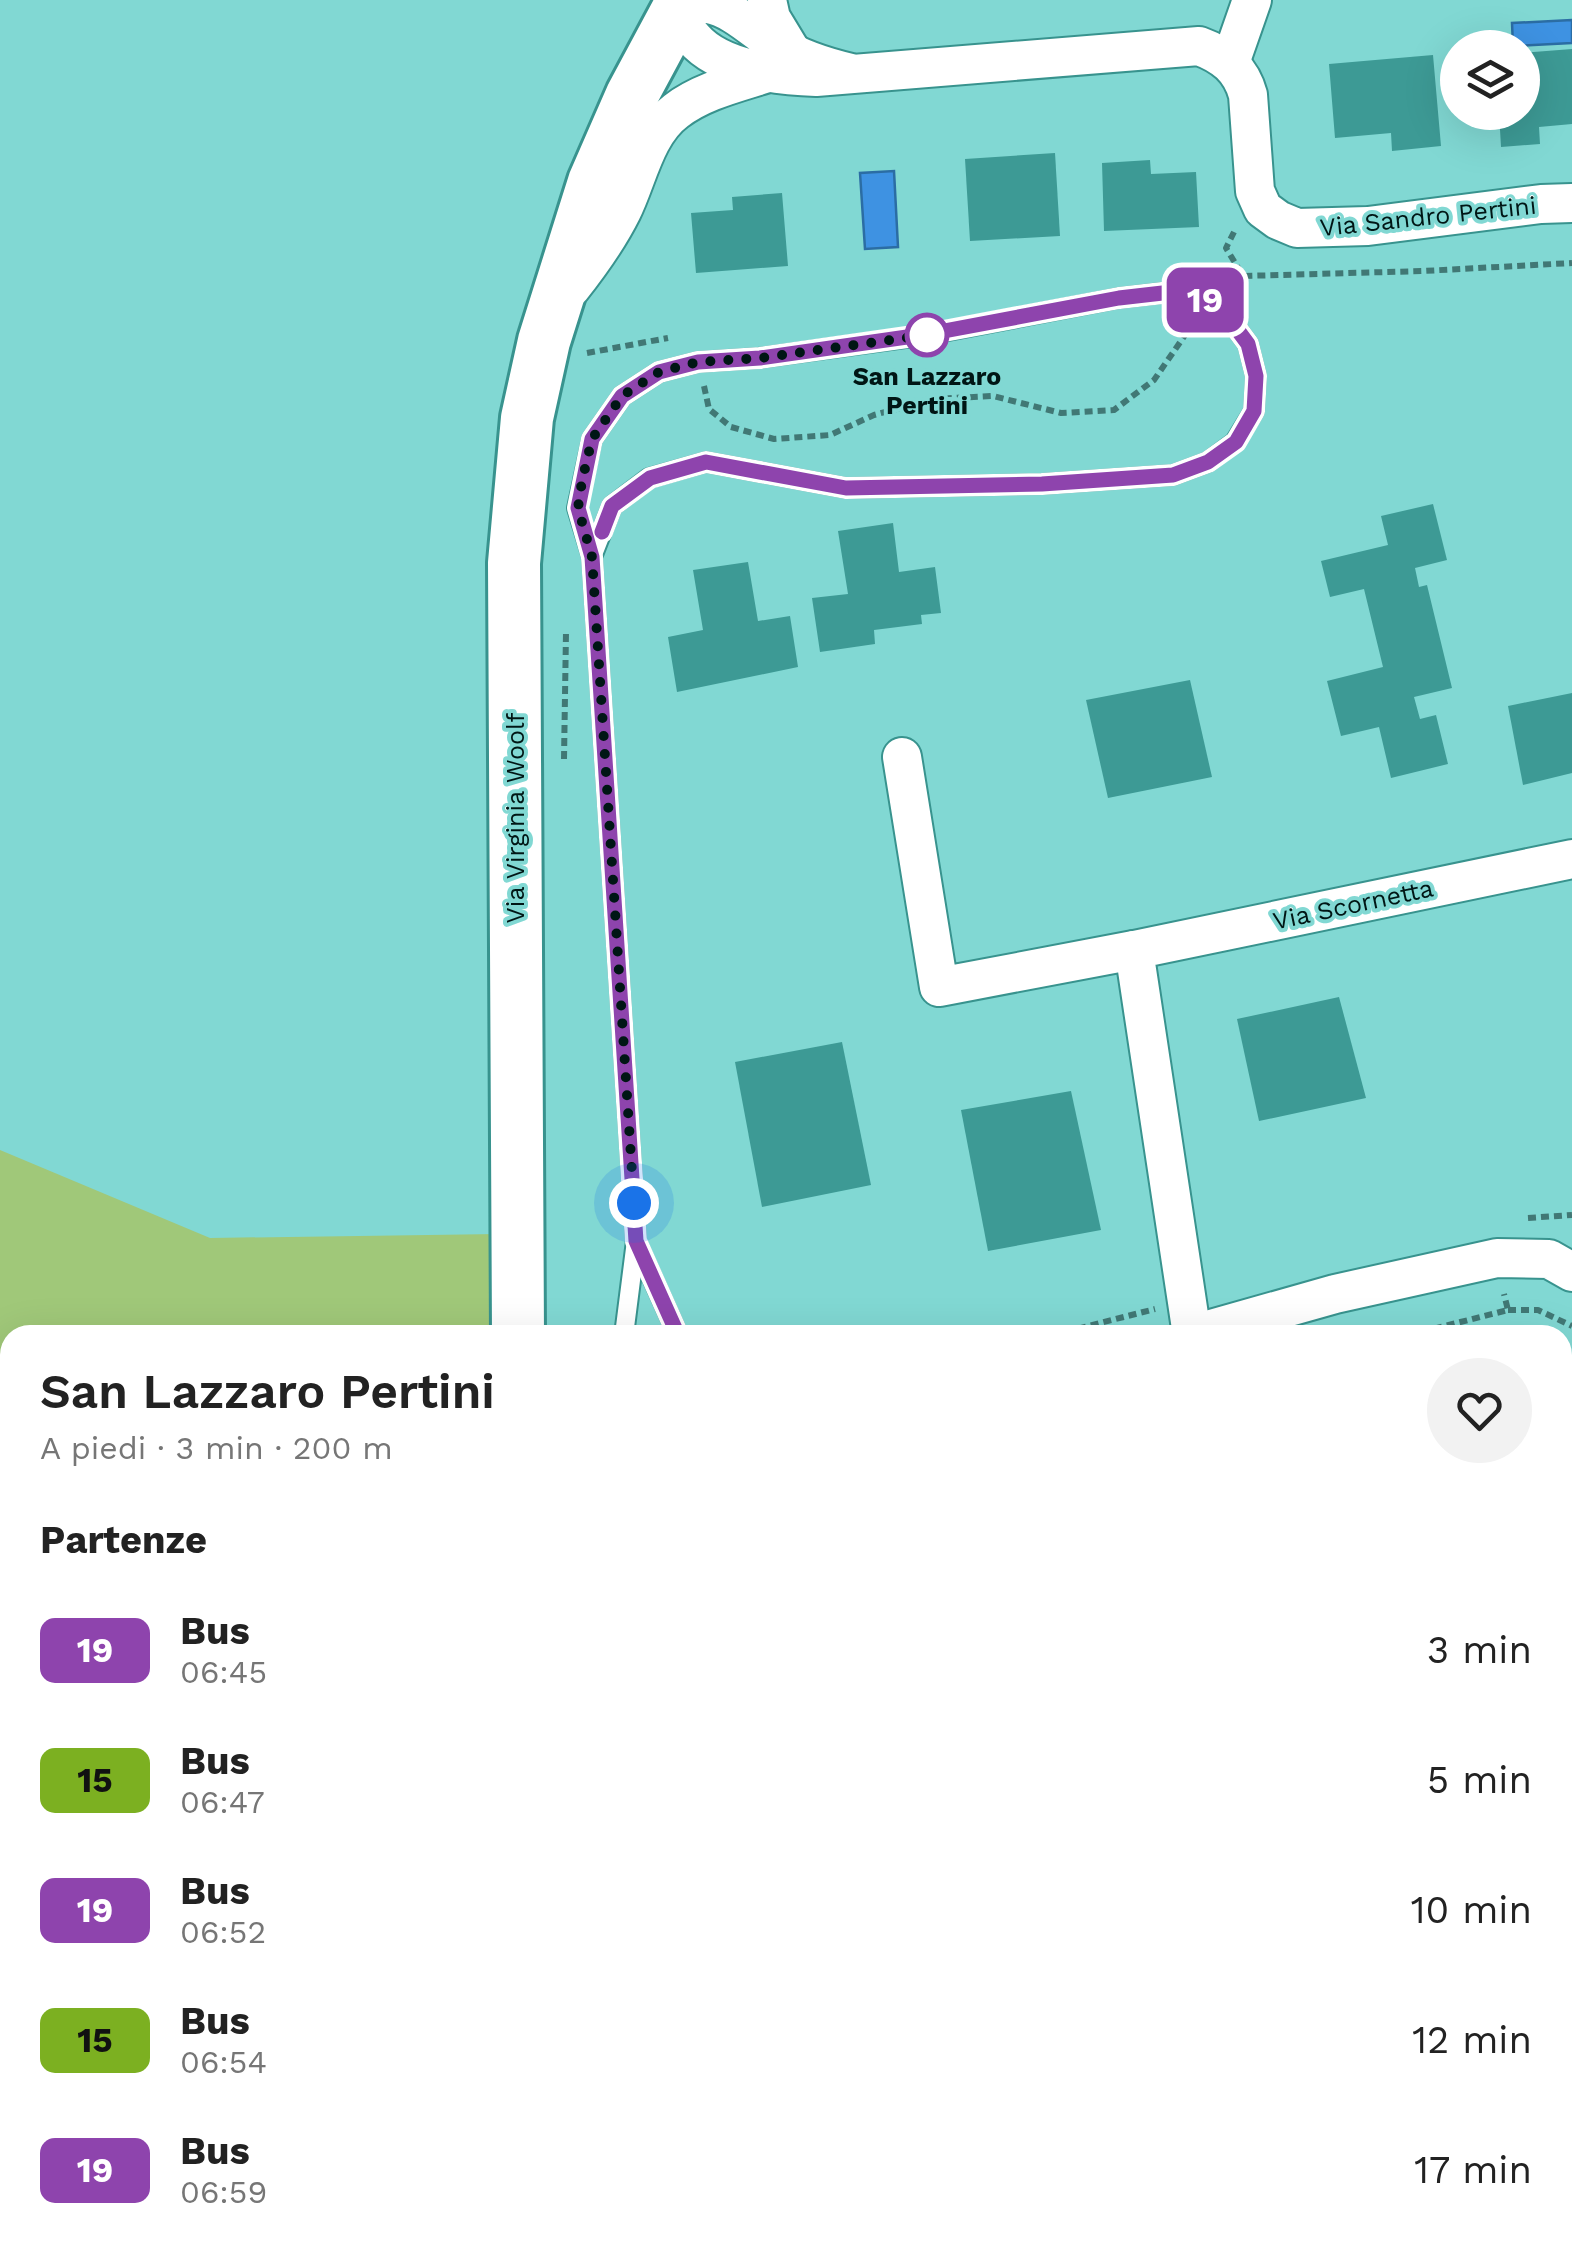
<!DOCTYPE html>
<html lang="it">
<head>
<meta charset="utf-8">
<style>
  :root { --surface:#fff; --page:#f2f2f2; --text:#222; --muted:#767676 }
  body { margin:0; font-family:"Work Sans",sans-serif; background:var(--page); color:var(--text); height:100vh; display:flex; flex-direction:column; font-size:38px; white-space:nowrap }
  * { box-sizing:border-box; margin:0 }
  p { font-size:32px; color:var(--muted) }
  .icon { flex:none; width:55px; height:55px; fill:none; stroke:currentColor; stroke-width:2; stroke-linecap:round; stroke-linejoin:round }
  .map { position:relative; flex:1; overflow:hidden }
  .drawer { position:absolute; left:0px; top:1325px; width:1572px; height:932px; display:flex; flex-direction:column; background:var(--surface); border-radius:30px 30px 0 0; box-shadow:0 10px 40px #0002 }
  .drawer>* { flex:none }
  .badge { padding:0 20px; border-radius:15px; font-size:35px; line-height:65px }
  .controls { position:absolute; left:1440px; top:30px; display:grid; gap:20px }
  .controls a { display:grid; place-items:center; width:100px; height:100px; border-radius:50%; background:var(--surface); box-shadow:0 10px 40px #0002; font-size:50px }
  .you { position:absolute; width:50px; height:50px; margin:-25px; border:8px solid #fff; border-radius:50%; background:#1a73e8; box-shadow:0 0 0 15px #1a73e833 }
  .map>.badge { position:absolute; translate:-50% -50%; box-shadow:0 0 0 5px #fff }
  h2 { padding:0 40px; font-size:38px; line-height:90px }
  .round { display:grid; place-items:center; flex:none; width:105px; height:105px; border-radius:52px; background:var(--page) }
  .summary { display:flex; align-items:center; justify-content:space-between; height:170px; padding:0 40px }
  h1 { font-size:48px; font-weight:600; line-height:75px }
  ul { padding:0; list-style:none }
  li { display:flex; align-items:center; gap:30px; height:130px; padding:0 40px }
  li div { flex:1 }
  li b { display:block; font-size:38px }
  li em { font-style:normal }
  li .badge { min-width:110px; font-weight:700; text-align:center }
  .map>svg:first-child { display:block }
  .green { fill:#a0c879 }
  .water { fill:#3e92e2; stroke:#2b6da4; stroke-width:2.5 }
  .building { fill:#3d9a95 }
  .lines { fill:none; stroke-linecap:round; stroke-linejoin:round }
  .lane-casing { stroke:#38938e; stroke-width:22 }
  .street-casing { stroke:#38938e; stroke-width:42 }
  .secondary-casing { stroke:#38938e; stroke-width:58 }
  .path { stroke:#417875; stroke-width:6; stroke-dasharray:8 5; stroke-linecap:butt }
  .lane { stroke:#fff; stroke-width:18 }
  .street { stroke:#fff; stroke-width:38 }
  .secondary { stroke:#fff; stroke-width:52 }
  .line-casing { stroke:#fff; stroke-width:22 }
  .line { stroke:#8e44ad; stroke-width:15 }
  .walk { stroke:#001615; stroke-width:10; stroke-dasharray:0 18 }
  .stop-dot { fill:#fff; stroke:#8e44ad; stroke-width:5 }
  .labels { text-anchor:middle; stroke-width:8; stroke-linejoin:round; paint-order:stroke }
  .street-label { font-size:25px; fill:#001615; stroke:#81d8d3 }
  .stop-label { font-size:25px; font-weight:bold; fill:#001615; stroke:#81d8d3 }
</style>
</head>
<body>
<div class="map">
<svg width="1572" height="2256" viewBox="0 0 1572 2256">
  <rect width="100%" height="100%" fill="#81d8d3"/>
  <g class="green">
    <polygon points="0,1150 210,1238 498,1234 525,1335 10,1335 10,2248 46,2248 46,2256 0,2256"/>
    <polygon points="1572,1753 1572,2256 507,2256 507,2248 1562,2248 1562,1756"/>
  </g>
  <g class="water">
    <polygon points="1572,20 1572,43 1513,46 1512,23"/>
    <polygon points="894,171 898,247 865,249 860,173"/>
  </g>
  <g class="building">
    <polygon points="1572,49 1572,124 1539,127 1540,144 1501,147 1499,112 1522,112 1522,53"/>
    <polygon points="1433,55 1441,146 1392,151 1391,133 1335,138 1329,64"/>
    <polygon points="1055,153 1060,236 970,241 965,159"/>
    <polygon points="1150,160 1151,174 1196,172 1199,227 1104,231 1102,163"/>
    <polygon points="782,193 788,266 696,273 691,213 733,210 732,197"/>
    <polygon points="1433,504 1447,560 1415,568 1419,587 1427,585 1452,688 1414,697 1420,719 1436,715 1448,764 1391,778 1379,727 1341,736 1327,681 1383,667 1364,589 1330,597 1321,561 1388,545 1381,516"/>
    <polygon points="893,523 899,572 935,567 941,613 921,615 922,624 874,630 875,644 820,652 812,598 848,594 838,531"/>
    <polygon points="748,562 758,621 790,616 798,667 677,692 668,637 703,630 693,570"/>
    <polygon points="1190,680 1212,777 1108,798 1086,700"/>
    <polygon points="1572,693 1572,773 1523,785 1508,706"/>
    <polygon points="1339,997 1366,1098 1259,1121 1237,1019"/>
    <polygon points="842,1042 871,1185 762,1207 735,1062"/>
    <polygon points="1071,1091 1101,1230 988,1251 961,1110"/>
    <polygon points="1562,1394 1572,1421 1572,1470 1562,1472"/>
    <polygon points="1572,1563 1572,1683 1562,1685 1562,1566"/>
    <polygon points="0,1866 10,1867 10,1966 0,1966"/>
    <polygon points="1159,2248 1417,2248 1419,2256 1161,2256"/>
  </g>
  <g class="lines">
    <defs>
      <g id="lane">
        <polyline points="592,557 612,506 649,478 706,462 846,488 1042,484 1173,475 1208,462 1235,442 1254,411 1256,376 1248,344 1231,321 1208,301 1179,291 1119,298 927,335 759,358 698,362 659,372 622,396 592,439 577,508 592,557 636,1241 624,1335"/>
        <polyline points="636,1242 678,1335"/>
      </g>
      <g id="street">
        <polyline points="767,0 771,18 791,51"/>
        <polyline points="1230,63 1252,0"/>
        <path d="M 851,73 C 825,67 800,59 777,45 C 756,32 733,8 708,4 C 698,2 687,7 677,11 C 682,20 686,31 694,39 C 720,69 778,76 816,77 L 1199,46 C 1224,55 1241,69 1248,95 L 1255,191 L 1263,209 L 1278,220 L 1297,228 L 1368,226 L 1541,204 L 1572,203"/>
        <path d="M 571,288 C 590,264 608,239 622,211 C 638,179 645,134 676,111 C 702,91 737,83 768,73"/>
        <polyline points="902,757 939,987 1134,950"/>
        <polyline points="1190,1335 1335,1294 1497,1258 1549,1259 1572,1272"/>
        <polyline points="1192,1335 1134,950 1572,859"/>
        <polyline points="0,1409 10,1409"/>
      </g>
      <g id="secondary">
        <polyline points="518,1335 514,563 527,418 544,341 594,182 632,95 683,0"/>
        <polyline points="521,2248 521,2256"/>
      </g>
    </defs>
    <use href="#lane" class="lane-casing"/>
    <use href="#street" class="street-casing"/>
    <use href="#secondary" class="secondary-casing"/>
    <g class="path">
      <polyline points="1234,232 1226,248 1243,276 1423,271 1572,263"/>
      <polyline points="1228,287 1243,276"/>
      <polyline points="587,353 668,338"/>
      <polyline points="704,386 709,409 731,427 774,439 830,435 874,415 934,399 993,396 1061,413 1114,410 1154,380 1192,325"/>
      <polyline points="564,759 566,632"/>
      <polyline points="1528,1218 1572,1215"/>
      <polyline points="1508,1310 1538,1310 1572,1326"/>
      <polyline points="1053,1335 1155,1309"/>
      <polyline points="1409,1335 1508,1310 1504,1294"/>
    </g>
    <use href="#lane" class="lane"/>
    <use href="#street" class="street"/>
    <use href="#secondary" class="secondary"/>
  </g>
  <g class="lines">
    <defs>
      <polyline id="line" points="602,532 612,506 650,478 706,462 846,488 1042,484 1173,475 1208,462 1236,442 1254,411 1256,376 1248,344 1231,321 1208,301 1180,291 1119,298 928,334 760,358 698,362 659,372 622,396 592,439 578,508 592,557 636,1241 678,1335"/>
    </defs>
    <use href="#line" class="line-casing"/>
    <use href="#line" class="line"/>
    <polyline class="walk" points="634,1203 592,557 578,508 582,481 592,439 622,396 659,372 698,362 760,358 927,335"/>
  </g>
  <circle class="stop-dot" cx="927" cy="335" r="20"/>
  <g class="labels">
    <g class="street-label">
      <text transform="translate(1428 216) rotate(-6)" y="9">Via Sandro Pertini</text>
      <text transform="translate(515 818) rotate(-90)" y="9">Via Virginia Woolf</text>
      <text transform="translate(1353 904) rotate(-12)" y="9">Via Scornetta</text>
    </g>
    <g class="stop-label">
      <text x="927" y="385">San Lazzaro<tspan x="927" dy="29">Pertini</tspan></text>
    </g>
  </g>
</svg>
<div class="controls">
<a><svg class="icon" aria-label="layers" viewBox="0 0 24 24"><path d="M12 4l9 5-9 5-9-5zM3 14l9 5 9-5"/></svg></a>
</div>
<div class="you" style="left:634px;top:1203px"></div>
<b class="badge" style="left:1205px;top:300px;background:#8e44ad;color:#fff">19</b>
<section class="drawer">
<div class="summary"><div><h1>San Lazzaro Pertini</h1><p>A piedi · 3 min · 200 m</p></div><a class="round"><svg class="icon" aria-label="heart" viewBox="0 0 24 24"><path d="M12 20l-8-8c-3-5 5-10 8-4 3-6 11-1 8 4z"/></svg></a></div>
<h2>Partenze</h2>
<ul>
<li><span class="badge" style="background:#8e44ad;color:#fff">19</span><div><b>Bus</b><p>06:45</p></div><em>3 min</em></li>
<li><span class="badge" style="background:#7cb021;color:#111">15</span><div><b>Bus</b><p>06:47</p></div><em>5 min</em></li>
<li><span class="badge" style="background:#8e44ad;color:#fff">19</span><div><b>Bus</b><p>06:52</p></div><em>10 min</em></li>
<li><span class="badge" style="background:#7cb021;color:#111">15</span><div><b>Bus</b><p>06:54</p></div><em>12 min</em></li>
<li><span class="badge" style="background:#8e44ad;color:#fff">19</span><div><b>Bus</b><p>06:59</p></div><em>17 min</em></li>
</ul>
</section>
</div>
</body>
</html>
